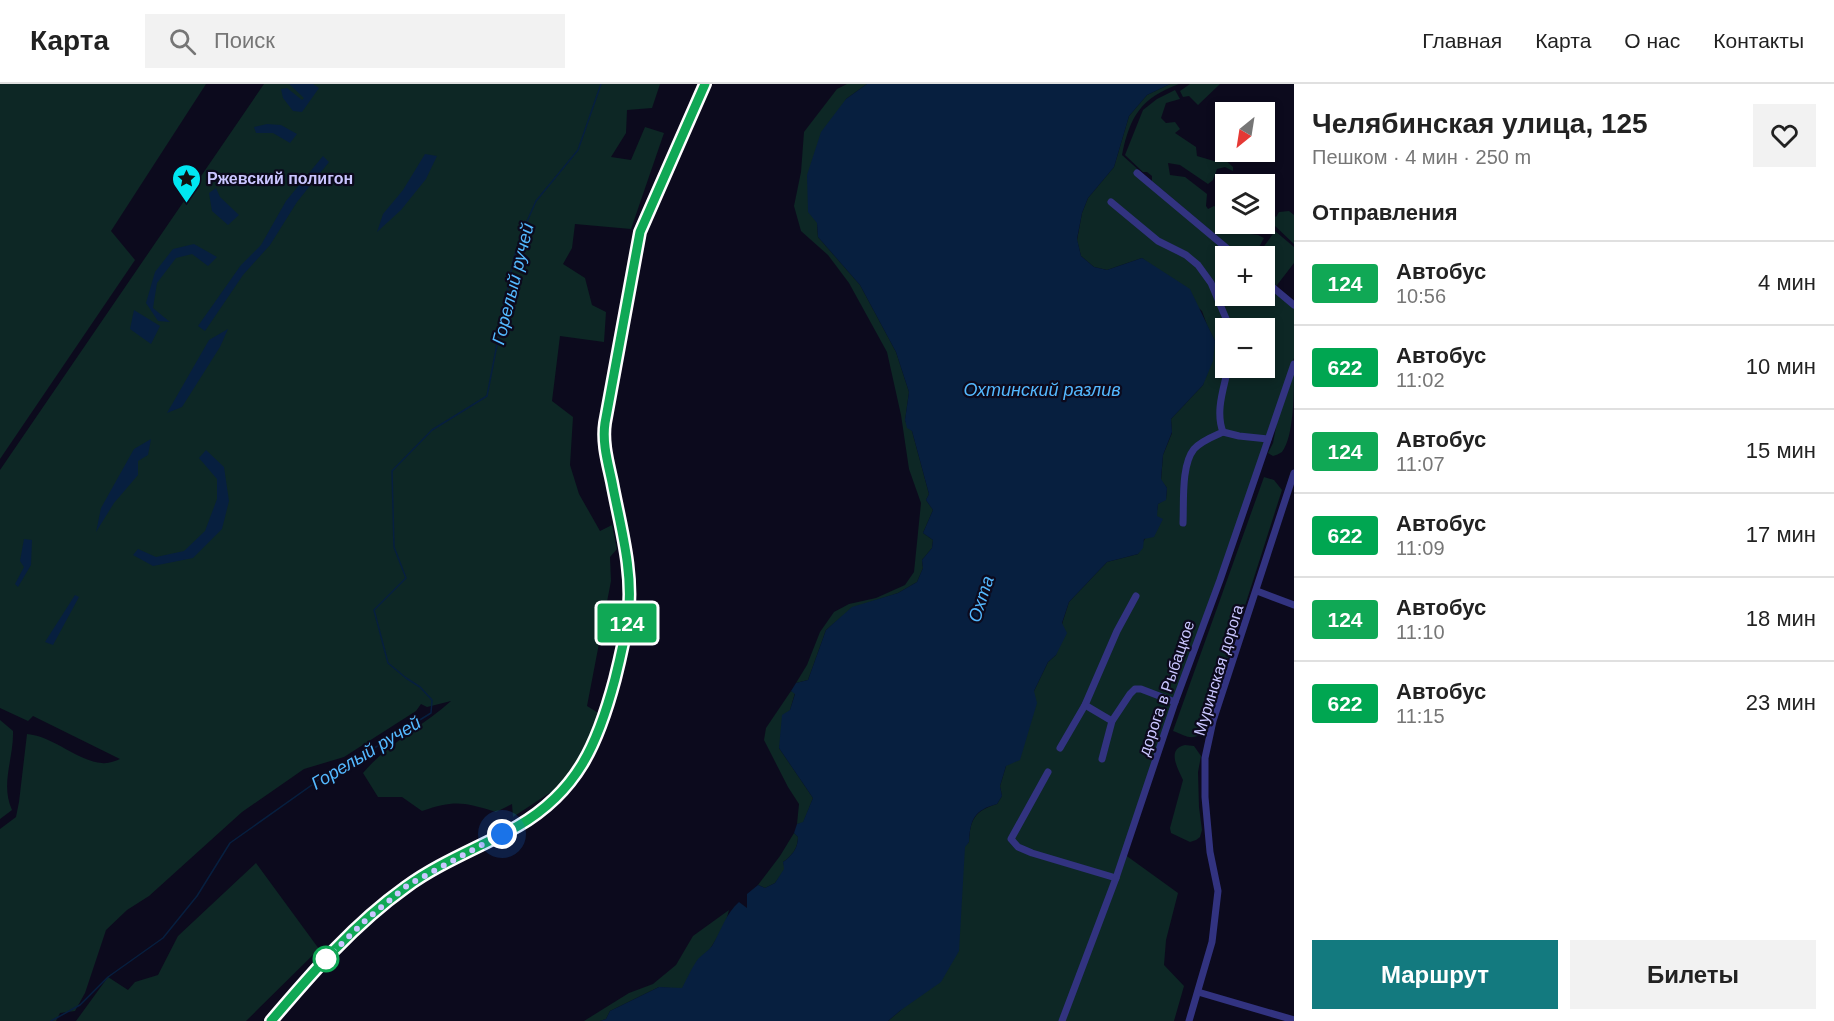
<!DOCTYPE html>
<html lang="ru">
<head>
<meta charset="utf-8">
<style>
  :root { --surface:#fff; --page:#f2f2f2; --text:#222; --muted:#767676; --line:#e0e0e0; --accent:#137a7f }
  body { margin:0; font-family:Arial,sans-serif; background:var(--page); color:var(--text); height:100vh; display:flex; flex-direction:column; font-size:22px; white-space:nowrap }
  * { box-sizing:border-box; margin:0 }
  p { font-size:20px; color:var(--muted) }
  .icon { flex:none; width:33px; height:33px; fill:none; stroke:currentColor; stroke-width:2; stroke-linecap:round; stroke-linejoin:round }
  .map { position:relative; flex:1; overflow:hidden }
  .details { display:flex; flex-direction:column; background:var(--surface); width:540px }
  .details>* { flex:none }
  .badge { padding:0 12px; border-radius:4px; font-size:21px; line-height:39px }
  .needle { width:39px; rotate:210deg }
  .controls { position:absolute; left:1215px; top:18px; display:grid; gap:12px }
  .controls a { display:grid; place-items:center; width:60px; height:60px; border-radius:0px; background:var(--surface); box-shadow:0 3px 9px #0003; font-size:30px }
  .you { position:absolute; width:30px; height:30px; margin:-15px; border:4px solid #fff; border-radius:50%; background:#1a73e8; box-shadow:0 0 0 9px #1a73e833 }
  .map>.badge { position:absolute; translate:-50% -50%; box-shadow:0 0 0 3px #fff }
  h2 { padding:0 18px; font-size:22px; line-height:54px }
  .round { display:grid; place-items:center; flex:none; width:63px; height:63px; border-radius:0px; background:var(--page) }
  .summary { display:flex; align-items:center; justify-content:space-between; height:102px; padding:0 18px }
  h1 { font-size:28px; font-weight:700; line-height:45px }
  .action { display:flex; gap:12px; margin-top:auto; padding:12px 18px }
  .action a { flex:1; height:69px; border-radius:0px; background:var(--accent); color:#fff; font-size:24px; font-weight:700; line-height:69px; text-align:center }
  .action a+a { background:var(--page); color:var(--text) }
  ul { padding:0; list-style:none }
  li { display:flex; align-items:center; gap:18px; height:84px; padding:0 18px; border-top:2px solid var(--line) }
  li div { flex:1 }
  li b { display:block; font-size:22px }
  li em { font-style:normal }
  li .badge { min-width:66px; font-weight:700; text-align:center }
  header { display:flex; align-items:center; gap:36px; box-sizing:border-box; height:84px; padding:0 30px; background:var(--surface); border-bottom:2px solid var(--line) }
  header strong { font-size:28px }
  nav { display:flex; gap:33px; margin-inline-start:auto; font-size:21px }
  .search { width:420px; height:54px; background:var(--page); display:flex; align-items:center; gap:15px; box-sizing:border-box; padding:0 21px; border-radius:0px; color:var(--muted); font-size:22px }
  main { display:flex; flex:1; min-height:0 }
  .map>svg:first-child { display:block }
  .green { fill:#0d2725; fill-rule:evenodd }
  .water { fill:#071f3f }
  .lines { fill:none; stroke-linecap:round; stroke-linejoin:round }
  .stream { stroke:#071f3f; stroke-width:1.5 }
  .minor { stroke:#323380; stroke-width:7 }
  .tertiary { stroke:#323380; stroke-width:9 }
  .line-casing { stroke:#fff; stroke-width:14 }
  .line { stroke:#10a855; stroke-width:9 }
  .walk { stroke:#cac6ff; stroke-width:6; stroke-dasharray:0 10.8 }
  .stop-dot { fill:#fff; stroke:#10a855; stroke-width:3 }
  .labels { text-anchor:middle; stroke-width:4.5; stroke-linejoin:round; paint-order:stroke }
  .poi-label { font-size:16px; font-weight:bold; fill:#cac6ff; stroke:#0c0a1d; text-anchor:start }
  .street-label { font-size:16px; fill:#cac6ff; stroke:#0c0a1d }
  .water-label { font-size:18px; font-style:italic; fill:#54b9ff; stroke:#0c0a1d }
</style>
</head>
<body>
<header>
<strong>Карта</strong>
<div class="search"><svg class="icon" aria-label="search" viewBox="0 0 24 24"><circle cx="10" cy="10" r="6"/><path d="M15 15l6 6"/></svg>Поиск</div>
<nav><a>Главная</a><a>Карта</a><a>О нас</a><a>Контакты</a></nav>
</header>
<main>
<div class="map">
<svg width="1294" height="937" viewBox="0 0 1294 937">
  <rect width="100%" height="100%" fill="#0c0a1d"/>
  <g class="green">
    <polygon points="0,0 206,0 111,147 135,176 0,375"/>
    <path d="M 264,0 L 660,0 L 652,24 L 627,26 L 626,49 L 611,73 L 631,76 L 645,43 L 664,49 L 631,145 L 575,140 L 572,164 L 563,180 L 585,194 L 592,221 L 606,228 L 604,258 L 560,252 L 552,317 L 573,333 L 570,381 L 579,410 L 600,447 L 612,441 L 617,465 L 610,473 L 611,497 L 587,622 L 600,630 L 582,674 L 557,704 L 513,733 L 512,720 L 496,728 C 463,718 455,716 422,727 L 402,713 L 378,713 L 363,689 C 386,661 423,642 451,617 L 427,623 L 421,620 L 416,627 L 344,673 L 304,685 L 242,728 L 149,812 L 127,826 L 106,846 L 85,909 L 75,927 L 60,929 L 56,937 L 0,937 L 0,745 L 16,733 L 19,718 L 27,650 C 53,652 79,678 102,679 C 108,680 115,677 120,675 L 33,632 L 28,637 L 0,624 L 0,386 Z"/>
    <polygon points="847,0 867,0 846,15 817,139 818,153 860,201 896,268 909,308 905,337 912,347 929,410 926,416 933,426 923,449 933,456 932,464 922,476 923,484 917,498 898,509 852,524 826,546 808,596 796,599 807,581 820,548 834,528 849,520 876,514 905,501 914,488 921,419 909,385 901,331 887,268 849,199 828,171 801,147 794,122 801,88 804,48 837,5"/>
    <path d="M 1170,0 L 1179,0 C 1141,14 1130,32 1122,71 L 1234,172 L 1226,172 L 1226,212 L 1264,212 L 1264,172 L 1257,172 L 1275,147 L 1294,163 L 1294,179 L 1274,205 L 1294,224 L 1294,274 L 1124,770 L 1178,809 L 1166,856 L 1164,881 L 1184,902 L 1174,937 L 888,937 L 901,926 L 965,762 L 969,758 C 970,736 974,727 997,720 L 1002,712 L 1000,702 L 1006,682 L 1034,607 L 1048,578 L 1056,571 L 1062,540 L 1069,518 L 1107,478 L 1138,470 C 1144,453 1157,438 1158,420 L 1166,415 L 1167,404 L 1161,396 L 1163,371 L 1172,349 L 1171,335 L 1203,301 L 1215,257 L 1207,241 L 1202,227 L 1142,174 L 1107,186 L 1094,183 L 1081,172 L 1077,156 L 1082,129 L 1088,114 L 1114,83 L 1129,32 L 1147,11 ZM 1226,244 L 1264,244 L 1264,284 L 1226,284 Z"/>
    <polygon points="1190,0 1220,0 1198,21 1189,12 1183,13 1180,7"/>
    <polygon points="1175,6 1180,15 1166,19 1161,34 1166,39 1175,38 1180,45 1175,49 1196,63 1197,72 1214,77 1223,74 1233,83 1233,87 1225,83 1217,85 1213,96 1208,100 1180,81 1168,79 1170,91 1185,93 1207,110 1206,122 1208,125 1214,122 1225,128 1226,140 1240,140 1250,150 1258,151 1264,154 1254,172 1241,172 1152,97 1152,92 1147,88 1143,88 1125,71 1143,26 1157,15"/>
    <polygon points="1265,124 1276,133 1279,128 1289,127 1294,131 1294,160 1274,141 1265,135"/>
    <path d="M 1294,287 C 1294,308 1294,353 1282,368 C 1279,370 1276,371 1273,372 L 1268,369 L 1273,359 L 1278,333 Z"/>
    <path d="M 1264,393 L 1274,396 L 1282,406 L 1205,647 C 1192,658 1187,652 1173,647 Z"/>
    <polygon points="791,607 795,609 779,664 813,714 803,739 797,740 799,720 788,703 764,656 766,644"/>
    <path d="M 0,636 L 13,647 C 14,674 0,700 12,726 L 0,735 Z"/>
    <path d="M 1185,661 L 1194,662 L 1201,672 L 1198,688 L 1199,723 L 1202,746 L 1200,753 L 1196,756 L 1190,758 L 1171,749 L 1170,744 L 1183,696 C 1178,685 1166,665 1185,661 Z"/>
    <path d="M 794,749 L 798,753 C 798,764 792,772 783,778 L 785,785 L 775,799 L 765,804 L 758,801 L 780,772 Z"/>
    <polygon points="256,779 319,865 246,937 76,937 108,893 128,906 135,898 158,891 178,852"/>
    <polygon points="729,826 726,837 718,852 710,865 698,876 682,905 659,903 610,927 606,935 600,937 584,937 629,909 653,900 676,881 693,852"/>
  </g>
  <g class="water">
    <polygon points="289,0 313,0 319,4 302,28 293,27 283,14 281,5 287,4 302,16 304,14"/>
    <path d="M 867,0 L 1170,0 L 1147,11 L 1129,32 L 1114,83 L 1088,114 L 1082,129 L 1077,155 L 1081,172 L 1094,183 L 1107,186 L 1142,174 L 1190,205 L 1215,257 L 1213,277 L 1203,301 L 1171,335 L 1172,348 L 1163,371 L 1161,395 L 1167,404 L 1166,416 L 1158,420 L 1157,432 L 1163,435 L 1154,453 L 1144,455 L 1143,464 L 1138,470 L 1107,478 L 1069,518 L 1062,539 L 1067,549 L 1056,571 L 1048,578 L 1034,607 L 1037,619 L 1020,676 L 1006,682 L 1000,702 L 1002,712 L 997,720 C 974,726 970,736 969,758 L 965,763 L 959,867 L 941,898 L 901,926 L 888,937 L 600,937 L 606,935 L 610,927 L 659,903 L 682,904 C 687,895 692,883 698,875 C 703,870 708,867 712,862 C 721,847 726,829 739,818 L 747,824 L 747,810 L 758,801 L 765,804 L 775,799 L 784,785 L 783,778 C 792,772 798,764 798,753 L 794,749 L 797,740 L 803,738 L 813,714 L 779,664 L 782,631 L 790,626 L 795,610 L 791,607 L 796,599 L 808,596 L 826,546 L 852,523 L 898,509 L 917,498 L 923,484 L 922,476 L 932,464 L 933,456 L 923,449 L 933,426 L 926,416 L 929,410 L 912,347 L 907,344 L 905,336 L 909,308 L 896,268 L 860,201 L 818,153 L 817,139 L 808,128 L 807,91 L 821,48 L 846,15 Z"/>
    <polygon points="267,40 281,41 297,50 290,59 273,49 256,49 254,43"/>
    <polygon points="425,70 437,72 426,95 401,126 377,148 383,130 403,106"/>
    <polygon points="323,72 329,78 297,118 270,161 243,191 205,247 198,242 241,181 261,161 286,117"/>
    <polygon points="216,104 220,113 239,131 228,141 212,127 209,109"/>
    <polygon points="194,160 217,173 208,182 192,170 176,174 157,199 153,224 170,238 158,237 146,219 155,188 173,165"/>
    <polygon points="134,226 160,242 151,260 130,245"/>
    <polygon points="228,245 220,263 182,323 167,329 209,256"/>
    <polygon points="151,355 148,371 138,377 138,391 114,419 96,448 101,424 134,365"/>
    <polygon points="206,366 224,383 229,417 222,445 193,474 153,482 133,471 138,465 156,473 184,467 205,447 217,415 217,395 199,374"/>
    <polygon points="24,455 32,456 31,481 18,503 15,500 24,483 20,477"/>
    <polygon points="75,511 79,513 53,561 45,558"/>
  </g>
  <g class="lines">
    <polyline class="stream" points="51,937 80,921 108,893 163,854 197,812 230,759 333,686 363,671 431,629 432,616 420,603 406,594 388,579 374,526 406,494 394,463 392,387 432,346 487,312 513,178 521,151 536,117 578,66 601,0"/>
    <g class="minor">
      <polyline points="1137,89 1236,172"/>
      <polyline points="1111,118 1158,157 1186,171 1198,181 1211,199 1230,244"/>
      <polyline points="1264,196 1294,221"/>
      <polyline points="1223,348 1239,352 1268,355"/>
      <path d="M 1183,439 C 1184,418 1181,381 1194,365 C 1201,357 1214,352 1223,348 C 1215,327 1224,304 1228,284"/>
      <polyline points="1257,507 1294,521"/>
      <polyline points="1085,621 1112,637"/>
      <polyline points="1060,664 1085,621 1117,547 1136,512"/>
      <polyline points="1102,675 1112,637 1130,610 1135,605 1141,605 1175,618"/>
      <polyline points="1048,688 1011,755 1018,763 1032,769 1116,794"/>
      <polyline points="1198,908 1294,936"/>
      <polyline points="1062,937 1116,794 1175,618 1220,496 1294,280"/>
      <polyline points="1189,937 1212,858 1218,807 1210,768 1205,713 1205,674 1213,637 1294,389"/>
    </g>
    <polyline class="tertiary" points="271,937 326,876 367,835 387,817 424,791 529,735 562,707 583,681 590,667 610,614 628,533 629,506 627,482 605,361 604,348 637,159 643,140 705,0"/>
  </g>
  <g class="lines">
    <defs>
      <path id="line" d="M 271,937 C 312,889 354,840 406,803 C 440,778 481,763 518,742 C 578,707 598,659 615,595 C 620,575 625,553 628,533 C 634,488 620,441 612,398 C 608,379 602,359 605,339 L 640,148 L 705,0"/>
    </defs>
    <use href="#line" class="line-casing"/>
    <use href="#line" class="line"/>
    <polyline class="walk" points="326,875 367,835 408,801 502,750"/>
  </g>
  <defs>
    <symbol id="sight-pin" viewBox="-11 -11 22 30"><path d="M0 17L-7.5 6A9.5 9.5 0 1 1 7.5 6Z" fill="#00e6f1" stroke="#0c0a1d"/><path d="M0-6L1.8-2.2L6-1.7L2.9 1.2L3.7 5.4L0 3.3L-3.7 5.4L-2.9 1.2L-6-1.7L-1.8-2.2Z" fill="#111"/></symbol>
  </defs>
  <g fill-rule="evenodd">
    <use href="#sight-pin" x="170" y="78" width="33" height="45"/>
  </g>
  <circle class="stop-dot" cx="326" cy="875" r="12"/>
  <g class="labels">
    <g class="poi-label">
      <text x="207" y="100">Ржевский полигон</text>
    </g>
    <g class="street-label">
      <text transform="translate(1218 586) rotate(-73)" y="6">Муринская дорога</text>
      <text transform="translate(1166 604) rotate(-71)" y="6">дорога в Рыбацкое</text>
    </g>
    <g class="water-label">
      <text transform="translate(513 200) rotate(-76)" y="6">Горелый ручей</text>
      <text x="1042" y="312">Охтинский разлив</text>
      <text transform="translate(981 515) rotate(-72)" y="6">Охта</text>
      <text transform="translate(366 669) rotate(-31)" y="6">Горелый ручей</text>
    </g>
  </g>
</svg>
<div class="controls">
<a><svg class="needle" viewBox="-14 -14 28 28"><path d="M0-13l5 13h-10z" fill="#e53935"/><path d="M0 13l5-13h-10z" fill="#767676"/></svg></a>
<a><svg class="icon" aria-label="layers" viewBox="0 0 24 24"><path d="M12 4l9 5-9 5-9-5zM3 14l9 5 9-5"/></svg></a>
<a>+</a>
<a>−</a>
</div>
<div class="you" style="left:502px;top:750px"></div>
<b class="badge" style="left:627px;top:539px;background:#10a855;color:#fff">124</b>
</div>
<section class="details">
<div class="summary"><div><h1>Челябинская улица, 125</h1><p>Пешком · 4 мин · 250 m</p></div><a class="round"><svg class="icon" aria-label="heart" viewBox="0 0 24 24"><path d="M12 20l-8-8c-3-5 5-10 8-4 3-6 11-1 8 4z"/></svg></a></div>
<h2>Отправления</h2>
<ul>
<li><span class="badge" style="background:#10a855;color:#fff">124</span><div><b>Автобус</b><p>10:56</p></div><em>4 мин</em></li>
<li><span class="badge" style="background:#00a651;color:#fff">622</span><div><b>Автобус</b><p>11:02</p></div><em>10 мин</em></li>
<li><span class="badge" style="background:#10a855;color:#fff">124</span><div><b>Автобус</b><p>11:07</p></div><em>15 мин</em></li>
<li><span class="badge" style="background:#00a651;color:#fff">622</span><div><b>Автобус</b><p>11:09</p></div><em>17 мин</em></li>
<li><span class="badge" style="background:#10a855;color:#fff">124</span><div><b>Автобус</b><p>11:10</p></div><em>18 мин</em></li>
<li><span class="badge" style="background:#00a651;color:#fff">622</span><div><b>Автобус</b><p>11:15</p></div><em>23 мин</em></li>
</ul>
<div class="action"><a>Маршрут</a><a>Билеты</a></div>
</section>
</main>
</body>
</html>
